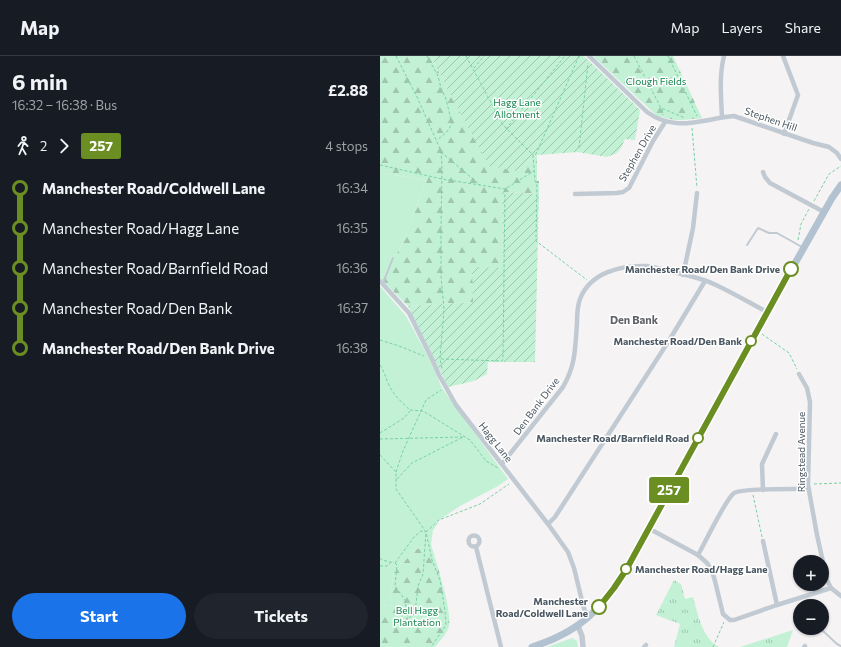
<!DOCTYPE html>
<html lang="en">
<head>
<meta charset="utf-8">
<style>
  :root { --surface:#171b24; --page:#20242c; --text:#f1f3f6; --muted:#9ea1a6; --line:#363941; --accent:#1a73e8 }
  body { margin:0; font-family:Commissioner,sans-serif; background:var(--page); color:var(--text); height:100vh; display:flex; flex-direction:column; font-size:15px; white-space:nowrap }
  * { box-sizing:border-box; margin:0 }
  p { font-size:13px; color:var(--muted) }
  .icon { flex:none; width:22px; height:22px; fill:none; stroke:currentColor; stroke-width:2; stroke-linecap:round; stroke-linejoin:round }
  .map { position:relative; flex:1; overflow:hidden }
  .side { display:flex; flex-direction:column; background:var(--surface); width:380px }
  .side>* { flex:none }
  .badge { padding:0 8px; border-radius:3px; font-size:14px; line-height:26px }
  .buttons { position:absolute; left:413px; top:499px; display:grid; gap:8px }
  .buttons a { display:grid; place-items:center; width:36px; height:36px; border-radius:50%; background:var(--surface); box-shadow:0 1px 3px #0004; font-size:20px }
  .map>.badge { position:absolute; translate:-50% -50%; box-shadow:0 0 0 2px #fff }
  .legs { display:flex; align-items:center; gap:6px; height:44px; padding:0 12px; font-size:13px }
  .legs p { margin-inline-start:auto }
  .headline { display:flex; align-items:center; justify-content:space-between; height:68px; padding:0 12px }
  h1 { font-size:22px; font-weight:700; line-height:30px }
  .primary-button { display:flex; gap:8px; margin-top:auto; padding:8px 12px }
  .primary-button a { flex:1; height:46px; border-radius:24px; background:var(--accent); color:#fff; font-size:16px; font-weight:700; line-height:46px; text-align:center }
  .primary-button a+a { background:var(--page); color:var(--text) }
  ul { padding:0 12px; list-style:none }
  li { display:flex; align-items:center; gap:14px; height:40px; font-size:15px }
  li i { display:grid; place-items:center; width:6px; height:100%; margin:0 5px; background:currentColor }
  li i::after { content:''; width:10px; height:10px; margin:-5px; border:3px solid; border-radius:50%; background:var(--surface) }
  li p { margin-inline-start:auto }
  li:first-child i { background:linear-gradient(#0000 50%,currentColor 0) }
  li:last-child i { background:linear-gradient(currentColor 50%,#0000 0) }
  header { display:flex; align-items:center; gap:24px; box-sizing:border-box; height:56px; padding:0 20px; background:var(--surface); border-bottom:1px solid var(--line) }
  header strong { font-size:19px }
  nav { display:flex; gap:22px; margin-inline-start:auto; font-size:14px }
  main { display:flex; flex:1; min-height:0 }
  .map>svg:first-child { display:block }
  .grass { fill:#c3f1d5 }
  .forest { fill:url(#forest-firs) }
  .park { fill:url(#park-tufts) }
  .garden { fill:url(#garden-furrows) }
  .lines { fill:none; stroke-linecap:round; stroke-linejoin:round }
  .path { stroke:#7ad0a6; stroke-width:1; stroke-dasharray:3 2; stroke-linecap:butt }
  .service { stroke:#c1cad2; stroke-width:2 }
  .minor { stroke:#c1cad2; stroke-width:4.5 }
  .tertiary { stroke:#c1cad2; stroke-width:5.5 }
  .primary { stroke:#b3c2d1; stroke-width:7 }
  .line-1-casing { stroke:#fff; stroke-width:9 }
  .line-1 { stroke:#6b8e23; stroke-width:6 }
  .stop-1-dot { fill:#fff; stroke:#6b8e23; stroke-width:2 }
  .labels { text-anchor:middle; stroke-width:3; stroke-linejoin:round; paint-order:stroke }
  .park-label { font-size:10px; fill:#17864f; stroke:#fff }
  .street-label { font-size:10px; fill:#4a5661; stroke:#fff }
  .stop-label { font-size:10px; font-weight:bold; fill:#4a5661; stroke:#fff; text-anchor:end }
  .neighbourhood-label { font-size:11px; font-weight:bold; fill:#5f6368; stroke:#fff }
</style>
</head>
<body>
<header>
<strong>Map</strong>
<nav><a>Map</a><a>Layers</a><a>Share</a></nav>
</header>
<main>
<section class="side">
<div class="headline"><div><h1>6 min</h1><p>16:32 – 16:38 · Bus</p></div><b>£2.88</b></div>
<div class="legs"><svg class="icon" aria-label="walk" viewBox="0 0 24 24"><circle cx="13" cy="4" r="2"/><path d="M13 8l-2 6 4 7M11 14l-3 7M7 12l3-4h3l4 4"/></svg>2<svg class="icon" aria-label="forward" viewBox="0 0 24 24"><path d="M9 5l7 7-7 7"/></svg><b class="badge" style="background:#6b8e23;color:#fff">257</b><p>4 stops</p></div>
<ul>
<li><i style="color:#6b8e23"></i><b>Manchester Road/Coldwell Lane</b><p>16:34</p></li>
<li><i style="color:#6b8e23"></i><span>Manchester Road/Hagg Lane</span><p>16:35</p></li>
<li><i style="color:#6b8e23"></i><span>Manchester Road/Barnfield Road</span><p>16:36</p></li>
<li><i style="color:#6b8e23"></i><span>Manchester Road/Den Bank</span><p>16:37</p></li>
<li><i style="color:#6b8e23"></i><b>Manchester Road/Den Bank Drive</b><p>16:38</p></li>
</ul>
<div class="primary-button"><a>Start</a><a>Tickets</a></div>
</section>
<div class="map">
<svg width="461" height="591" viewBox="0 0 461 591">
  <defs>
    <pattern id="forest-firs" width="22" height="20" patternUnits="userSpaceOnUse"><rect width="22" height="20" fill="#c3f1d5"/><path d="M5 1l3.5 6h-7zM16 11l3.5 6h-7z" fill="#a0c6b0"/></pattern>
    <pattern id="park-tufts" width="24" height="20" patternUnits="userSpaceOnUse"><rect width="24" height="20" fill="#c3f1d5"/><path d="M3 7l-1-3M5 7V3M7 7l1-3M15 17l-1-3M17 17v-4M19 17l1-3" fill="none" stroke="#a0c6b0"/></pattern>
    <pattern id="garden-furrows" width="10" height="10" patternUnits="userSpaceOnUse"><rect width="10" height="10" fill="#c3f1d5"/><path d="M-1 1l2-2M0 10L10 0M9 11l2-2" fill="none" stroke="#a0c6b0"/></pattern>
  </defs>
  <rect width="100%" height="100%" fill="#f5f3f3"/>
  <g class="grass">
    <polygon points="0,117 47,124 20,192 2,224 0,222"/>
    <polygon points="0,230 26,260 50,304 62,332 128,423 118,430 80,450 55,467 59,466 53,474 51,488 35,494 14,517 9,545 0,554"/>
    <polygon points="192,582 197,585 198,591 167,591"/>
  </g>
  <g class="forest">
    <polygon points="0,0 51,0 67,32 137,115 157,99 157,125 159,125 159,138 122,136 123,212 93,246 28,250 2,224 20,192 47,124 0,117"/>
    <path d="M 213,0 L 293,0 L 322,62 C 305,64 292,66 276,59 Z"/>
    <path d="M 51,488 C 56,506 72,553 69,570 C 67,578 60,585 55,591 L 0,591 L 0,554 L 9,545 L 14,517 L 35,494 Z"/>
  </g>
  <g class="park">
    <path d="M 294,524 L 301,528 L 305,543 L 313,541 C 318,558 322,582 339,591 L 294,591 L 300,568 L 276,559 Z"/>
    <polygon points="413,574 407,591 360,591"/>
  </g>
  <g class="garden">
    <polygon points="51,0 204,0 260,54 255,84 245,83 241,92 237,97 227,101 198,96 157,99 137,115 109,110 67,32"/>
    <polygon points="122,136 159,138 155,306 108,306 107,318 94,325 68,331 28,250 93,246 92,211 123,212"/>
  </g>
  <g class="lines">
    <g class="path">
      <polyline points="16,0 37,41 61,95 62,111 61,171 61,220 64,253 60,303 62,313"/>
      <polyline points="47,0 58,20 61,32 66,43 72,68 66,77 57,84"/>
      <polyline points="86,0 123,69 153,99"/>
      <polyline points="199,0 156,98 153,99 155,125 157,130 156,185 207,224"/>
      <polyline points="254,0 281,52 305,62"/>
      <polyline points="288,0 317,60"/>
      <polyline points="94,12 104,0"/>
      <polyline points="282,53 283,59"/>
      <polyline points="312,72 317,132"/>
      <polyline points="126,73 185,0"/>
      <polyline points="199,92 208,7"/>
      <polyline points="61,96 100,129"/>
      <polyline points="0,109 62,123 125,133 154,115"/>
      <polyline points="434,145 449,118 461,110"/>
      <polyline points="418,184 421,168 429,153"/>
      <polyline points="382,278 409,297 417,313"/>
      <polyline points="0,284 19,290 44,300"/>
      <polyline points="61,303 122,305 123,303 125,133"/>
      <path d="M 0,309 C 4,315 5,320 8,327 C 12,337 22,347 30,354 L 43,355 L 90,384 L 106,405 L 118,412"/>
      <polyline points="0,377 24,362 30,355"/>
      <polyline points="0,383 83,381"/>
      <polyline points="0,399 16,416 16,433 46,476 52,504 60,524 65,555 66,569 51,591"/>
      <polyline points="16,416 23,395 46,344 61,334"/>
      <polyline points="17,423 32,407 83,381"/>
      <polyline points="434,428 461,427"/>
      <polyline points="373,439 382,481"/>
      <polyline points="0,502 2,504 14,507"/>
      <polyline points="15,507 17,509 15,530 25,544 27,559 29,562 35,557 38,530 43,518 46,476 59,464 100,448 129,428"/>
      <polyline points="15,507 34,481 41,475 45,476"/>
      <polyline points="0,510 7,510 10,507"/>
      <polyline points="333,591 344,566"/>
    </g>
    <g class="service">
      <polyline points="367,189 378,172 389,177 397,177 422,191"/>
      <polyline points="3,227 13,202"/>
      <polyline points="442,574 457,588 461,590"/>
    </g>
    <g class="minor">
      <path d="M 209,0 L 267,56 C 296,77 322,63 354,60 L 433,87 L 449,91 L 457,97 L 461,103"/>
      <polyline points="403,0 418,39 404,78"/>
      <path d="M 342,61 C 341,40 339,20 344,0"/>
      <polyline points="383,116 385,121 390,127 444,156"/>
      <polyline points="195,138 237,137 243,136 249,132 273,85 285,66"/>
      <polyline points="303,219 313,172 317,137"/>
      <polyline points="0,225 29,257 52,303 59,319 76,349 168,468 188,496 194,512 203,549 205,555 210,561"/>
      <polyline points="419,318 427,332 430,346 428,429 437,479 447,524 451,532 461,540"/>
      <path d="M 122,408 L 183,331 C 196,308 195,293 197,267 C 197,259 197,251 200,243 C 210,217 240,209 266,210 C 277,211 288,215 298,217 C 311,220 324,223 336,229 C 353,237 370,247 387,256"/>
      <polyline points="383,434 382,408 396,378"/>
      <polyline points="168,468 175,461 290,283 325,225"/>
      <polyline points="268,472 318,499 327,507 332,515 335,525 343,558 350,564 354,564 397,549 451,532"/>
      <circle cx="94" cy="485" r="5.5"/>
      <polyline points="383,485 397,549"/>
      <polyline points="96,491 121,591"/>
      <path d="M 318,499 C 325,487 345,444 354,437 C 362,432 415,433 429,433"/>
      <polyline points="264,591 266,589"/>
      <polyline points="424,591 425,590"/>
    </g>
    <polyline class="tertiary" points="198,570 202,580 203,591"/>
    <path class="primary" d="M 152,591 C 199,576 220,555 246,514 L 371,285 L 452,142 L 461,129"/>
  </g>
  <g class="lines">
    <defs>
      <polyline id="line-1" points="219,551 234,532 246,514 411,213"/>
    </defs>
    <use href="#line-1" class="line-1-casing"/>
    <use href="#line-1" class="line-1"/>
  </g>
  <g class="stop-1-dot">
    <circle cx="411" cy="213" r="7"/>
    <circle cx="371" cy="285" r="5"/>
    <circle cx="318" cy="382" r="5"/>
    <circle cx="246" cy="513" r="5"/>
    <circle cx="219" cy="551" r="7"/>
  </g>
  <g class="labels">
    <g class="park-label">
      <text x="276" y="29">Clough Fields</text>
      <text x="137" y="50">Hagg Lane<tspan x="137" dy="12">Allotment</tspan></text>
      <text x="37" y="558">Bell Hagg<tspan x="37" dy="12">Plantation</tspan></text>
    </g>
    <g class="street-label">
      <text transform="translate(391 63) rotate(19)" y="4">Stephen Hill</text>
      <text transform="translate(257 97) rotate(-60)" y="4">Stephen Drive</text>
      <text transform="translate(156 350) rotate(-53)" y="4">Den Bank Drive</text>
      <text transform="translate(116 386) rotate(52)" y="4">Hagg Lane</text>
      <text transform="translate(421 396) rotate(-90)" y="4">Ringstead Avenue</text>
    </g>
    <g class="stop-label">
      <text x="400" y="217">Manchester Road/Den Bank Drive</text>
      <text x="362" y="289">Manchester Road/Den Bank</text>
      <text x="309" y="386">Manchester Road/Barnfield Road</text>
      <text x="255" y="517" text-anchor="start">Manchester Road/Hagg Lane</text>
      <text x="208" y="549">Manchester<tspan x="208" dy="12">Road/Coldwell Lane</tspan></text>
    </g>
    <g class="neighbourhood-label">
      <text x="254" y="268">Den Bank</text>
    </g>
  </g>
</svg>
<div class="buttons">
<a>+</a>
<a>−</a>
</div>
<b class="badge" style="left:289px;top:434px;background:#6b8e23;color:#fff">257</b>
</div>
</main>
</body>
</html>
